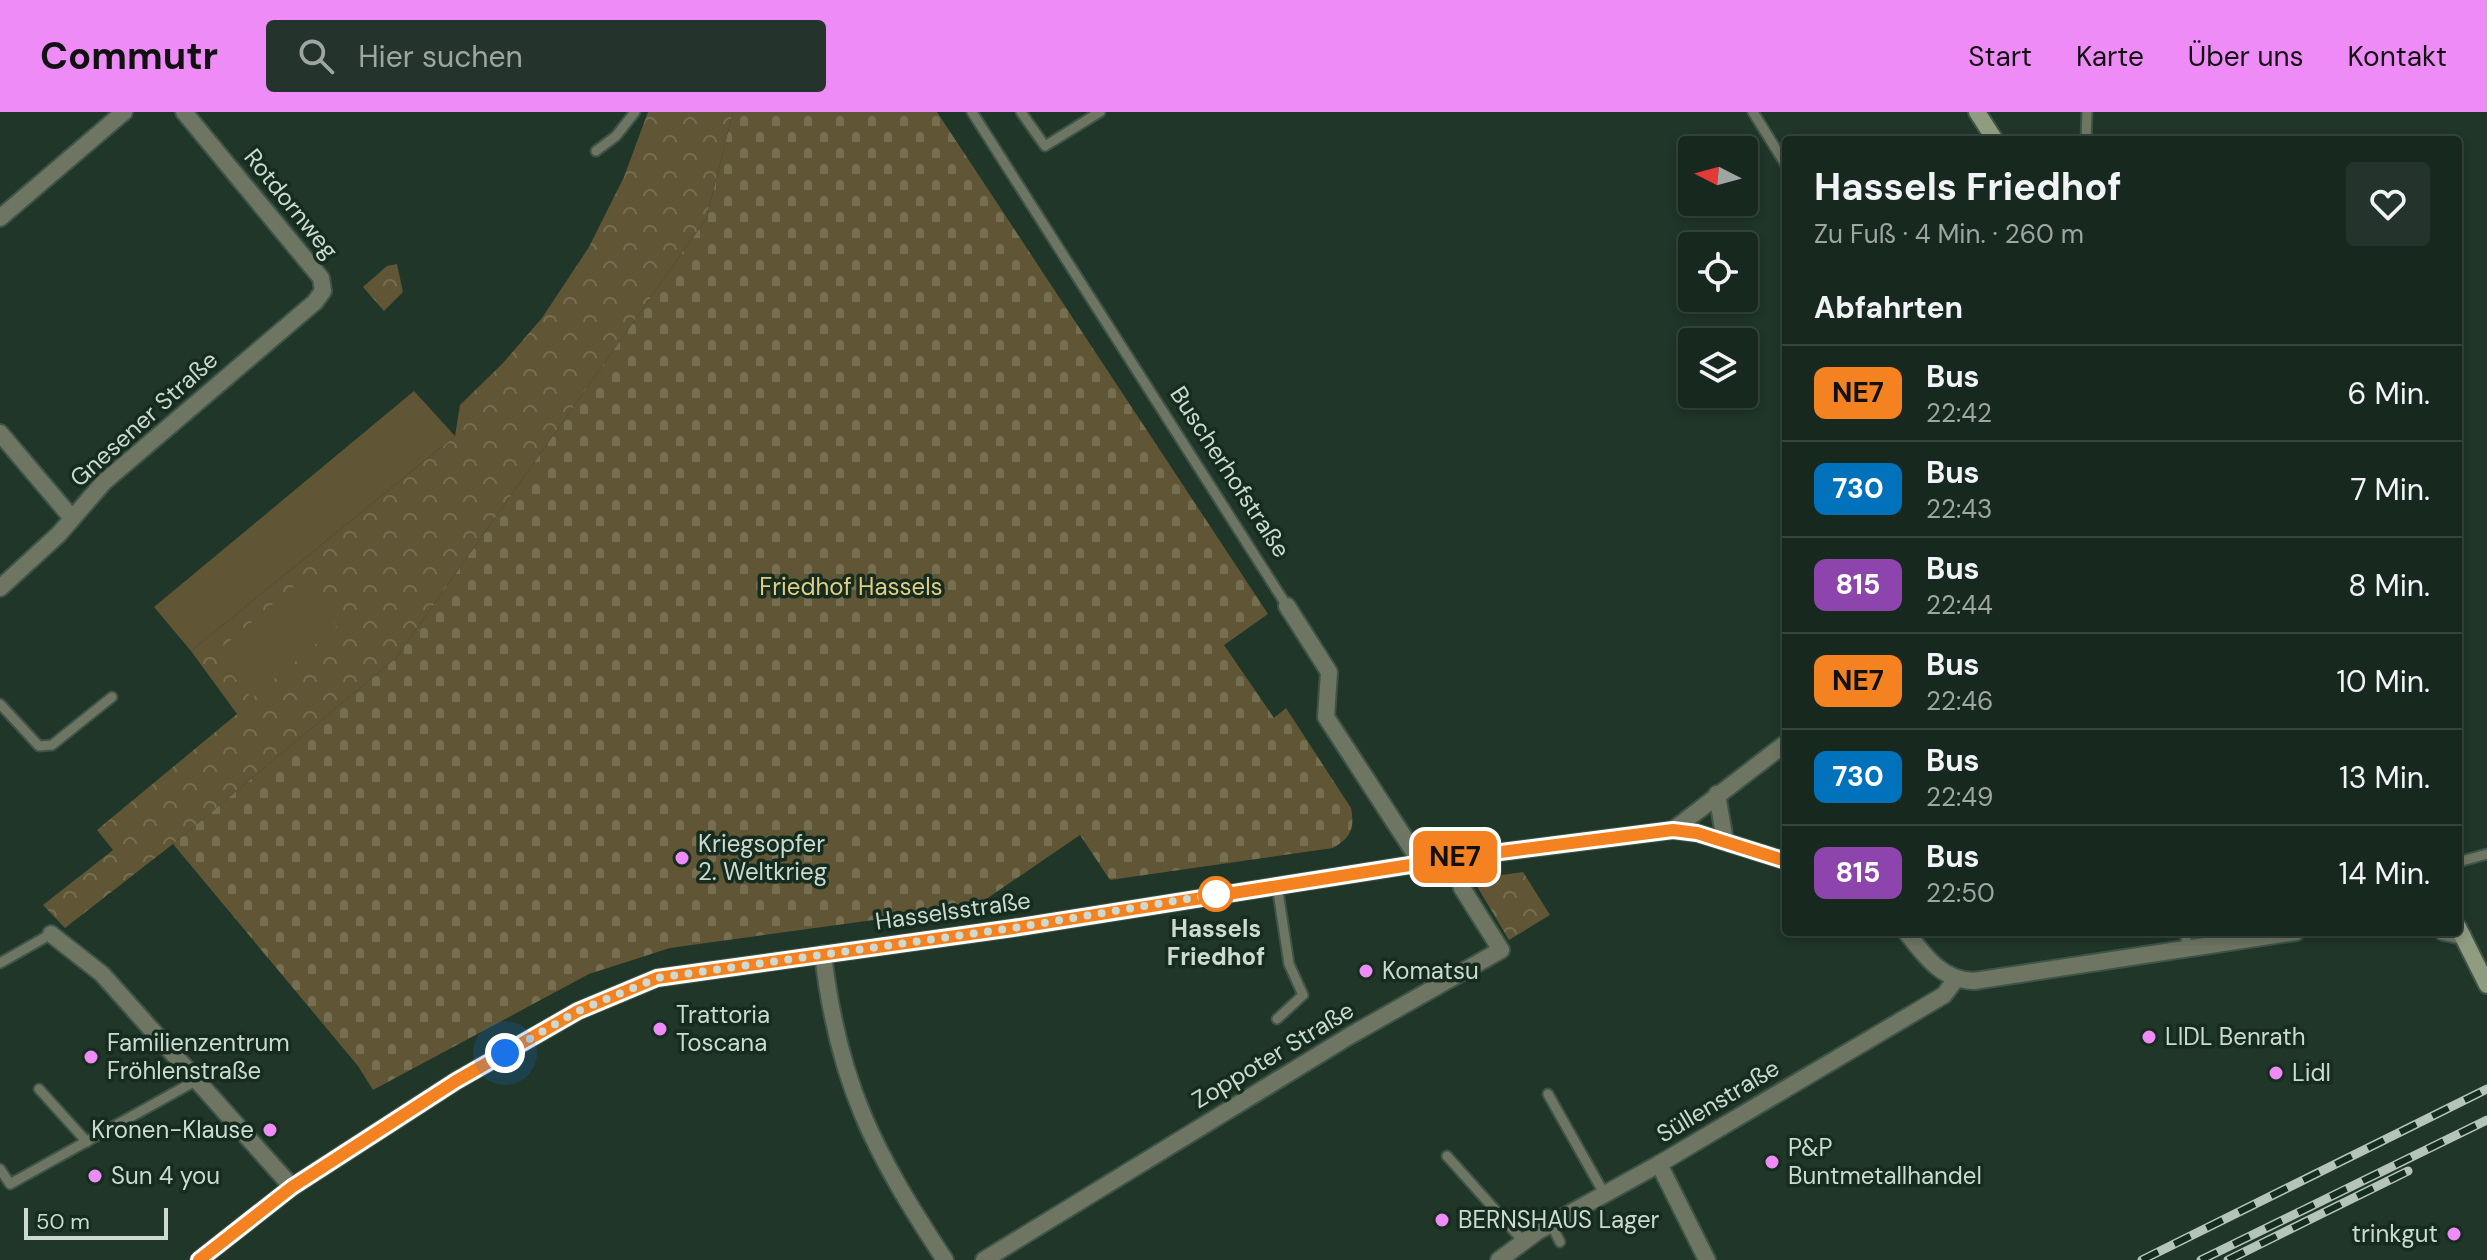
<!DOCTYPE html>
<html lang="de">
<head>
<meta charset="utf-8">
<style>
  :root { --surface:#17281f; --page:#24342c; --text:#f1f3f6; --muted:#9ea6a4; --line:#36443d; --accent:#ef8bf7 }
  body { margin:0; font-family:"DM Sans",sans-serif; background:var(--page); color:var(--text); height:100vh; display:flex; flex-direction:column; font-size:30px; white-space:nowrap }
  * { box-sizing:border-box; margin:0 }
  p { font-size:26px; color:var(--muted) }
  .icon { flex:none; width:44px; height:44px; fill:none; stroke:currentColor; stroke-width:2; stroke-linecap:round; stroke-linejoin:round }
  .map { position:relative; flex:1; overflow:hidden }
  .drawer { position:absolute; left:1782px; top:24px; width:680px; height:800px; display:flex; flex-direction:column; background:var(--surface); border-radius:8px; box-shadow:0 4px 12px #0003,0 0 0 2px var(--line) }
  .drawer>* { flex:none }
  .badge { padding:0 16px; border-radius:12px; font-size:28px; line-height:52px }
  .needle { width:52px; rotate:276deg }
  .buttons { position:absolute; left:1678px; top:24px; display:grid; gap:16px }
  .buttons a { display:grid; place-items:center; width:80px; height:80px; border-radius:8px; background:var(--surface); box-shadow:0 4px 12px #0003,0 0 0 2px var(--line); font-size:40px }
  .scale { position:absolute; left:24px; bottom:20px; width:144px; box-sizing:border-box; padding-left:8px; border:4px solid #ccdad1; border-top:0; font-size:22px; line-height:28px; white-space:nowrap; color:#ccdad1; -webkit-text-stroke:6px #152c1f; paint-order:stroke }
  .you { position:absolute; width:40px; height:40px; margin:-20px; border:6px solid #fff; border-radius:50%; background:#1a73e8; box-shadow:0 0 0 12px #1a73e833 }
  .map>.badge { position:absolute; translate:-50% -50%; box-shadow:0 0 0 4px #fff }
  h2 { padding:0 32px; font-size:30px; line-height:72px }
  .round { display:grid; place-items:center; flex:none; width:84px; height:84px; border-radius:8px; background:var(--page) }
  .summary { display:flex; align-items:center; justify-content:space-between; height:136px; padding:0 32px }
  h1 { font-size:38px; font-weight:700; line-height:60px }
  ul { padding:0; list-style:none }
  li { display:flex; align-items:center; gap:24px; height:96px; padding:0 32px; border-top:2px solid var(--line) }
  li div { flex:1 }
  li b { display:block; font-size:30px }
  li em { font-style:normal }
  li .badge { min-width:88px; font-weight:700; text-align:center }
  header { display:flex; align-items:center; gap:48px; box-sizing:border-box; height:112px; padding:0 40px; background:var(--accent); color:#111 }
  header strong { font-size:38px }
  nav { display:flex; gap:44px; margin-inline-start:auto; font-size:28px }
  .search { width:560px; height:72px; background:var(--page); display:flex; align-items:center; gap:20px; box-sizing:border-box; padding:0 28px; border-radius:8px; color:var(--muted); font-size:30px }
  .map>svg:first-child { display:block }
  .cemetery { fill:url(#cemetery-stones) }
  .park { fill:url(#park-crowns) }
  .garden { fill:#605635 }
  .lines { fill:none; stroke-linecap:round; stroke-linejoin:round }
  .service-casing { stroke:#3e5447; stroke-width:13 }
  .minor-casing { stroke:#3e5447; stroke-width:20 }
  .tertiary-casing { stroke:#3e5447; stroke-width:20 }
  .secondary-casing { stroke:#3e5447; stroke-width:20 }
  .service { stroke:#6e7563; stroke-width:9 }
  .minor { stroke:#6e7563; stroke-width:16 }
  .tertiary { stroke:#6e7563; stroke-width:16 }
  .secondary { stroke:#909c7f; stroke-width:16 }
  .rail-casing { stroke:#b4c4ba; stroke-width:9 }
  .rail { stroke:#152c1f; stroke-width:6; stroke-dasharray:18; stroke-linecap:butt }
  .line-casing { stroke:#fff; stroke-width:18 }
  .line { stroke:#f58220; stroke-width:12 }
  .walk { stroke:#ccdad1; stroke-width:8; stroke-dasharray:0 14.4 }
  .poi-dot { fill:#ef8bf7; stroke:#152c1f; stroke-width:3 }
  .stop-dot { fill:#fff; stroke:#f58220; stroke-width:4 }
  .labels { text-anchor:middle; stroke-width:7; stroke-linejoin:round; paint-order:stroke }
  .street-label { font-size:24px; fill:#ccdad1; stroke:#152c1f }
  .park-label { font-size:24px; fill:#e3cc84; stroke:#152c1f }
  .poi-label { font-size:24px; fill:#ccdad1; stroke:#152c1f; text-anchor:start }
  .stop-label { font-size:24px; font-weight:bold; fill:#ccdad1; stroke:#152c1f }
</style>
</head>
<body>
<header>
<strong>Commutr</strong>
<div class="search"><svg class="icon" aria-label="search" viewBox="0 0 24 24"><circle cx="10" cy="10" r="6"/><path d="M15 15l6 6"/></svg>Hier suchen</div>
<nav><a>Start</a><a>Karte</a><a>Über uns</a><a>Kontakt</a></nav>
</header>
<div class="map">
<svg width="2487" height="1148" viewBox="0 0 2487 1148">
  <defs>
    <pattern id="cemetery-stones" width="16" height="16" patternUnits="userSpaceOnUse" patternTransform="scale(2)"><rect width="16" height="16" fill="#605635"/><path d="M2 7V4a2 2 0 0 1 4 0v3zM10 15v-3a2 2 0 0 1 4 0v3z" fill="#766e51"/></pattern>
    <pattern id="park-crowns" width="20" height="18" patternUnits="userSpaceOnUse" patternTransform="scale(2)"><rect width="20" height="18" fill="#605635"/><path d="M2 6a3 3 0 1 1 6 0M12 15a3 3 0 1 1 6 0" fill="none" stroke="#766e51"/></pattern>
  </defs>
  <rect width="100%" height="100%" fill="#1f3629"/>
  <path class="cemetery" d="M 733,0 L 937,0 L 1268,502 L 1224,533 L 1274,606 L 1286,596 L 1351,696 C 1355,716 1351,726 1333,736 L 1110,768 L 1080,723 L 976,794 L 670,836 L 589,862 L 373,978 L 358,954 L 173,732 L 396,546 L 706,107 Z"/>
  <g class="park">
    <polygon points="648,0 733,0 706,107 396,546 173,732 65,816 43,793 113,738 97,718 237,602 191,539 455,324 460,293 503,251 542,206 589,135 624,65"/>
    <polygon points="397,152 403,180 384,199 363,175 387,154"/>
    <polygon points="1523,760 1550,803 1509,828 1478,776 1481,766"/>
  </g>
  <g class="garden">
    <polygon points="414,279 455,324 191,539 154,495"/>
    <polygon points="300,469 337,514 252,586 214,542"/>
  </g>
  <g class="lines">
    <defs>
      <g id="service">
        <polyline points="972,0 1287,494"/>
        <polyline points="1021,0 1045,34 1100,0"/>
        <polyline points="1753,0 1786,53"/>
        <polyline points="2086,28 2087,0"/>
        <polyline points="596,39 616,24 635,0"/>
        <polyline points="0,592 39,634 52,633 112,585"/>
        <polyline points="2458,750 2487,742"/>
        <polyline points="2185,820 2188,839"/>
        <polyline points="0,851 51,822"/>
        <polyline points="1277,907 1303,883 1289,852 1277,773"/>
        <polyline points="39,977 87,1030"/>
        <polyline points="1548,982 1605,1083"/>
        <polyline points="1447,1044 1523,1129"/>
        <polyline points="0,1057 10,1072 197,968"/>
        <polyline points="1551,1112 1560,1130"/>
      </g>
      <g id="minor">
        <polyline points="0,106 124,0"/>
        <polyline points="0,321 71,405"/>
        <polyline points="0,476 59,422 104,370 315,190 323,179 321,166 184,0"/>
        <polyline points="1287,494 1329,560 1326,605 1421,751"/>
        <polyline points="1717,682 1725,729"/>
        <polyline points="1673,718 1786,631"/>
        <polyline points="51,822 102,862 292,1075"/>
        <path d="M 823,842 C 838,972 874,1040 945,1148"/>
        <polyline points="1659,1052 1707,1148"/>
        <polyline points="984,1148 1351,923 1501,838 1462,776 1454,746"/>
        <polyline points="1499,1148 1538,1119 1659,1052 1944,883 1956,867"/>
      </g>
      <g id="tertiary">
        <path d="M 1906,820 C 1925,844 1941,868 1974,869 L 2296,820"/>
        <polyline points="2443,820 2463,824"/>
        <polyline points="199,1148 292,1075 456,969 578,899 657,866 1013,816 1454,746 1673,718 1697,721 1786,749"/>
      </g>
      <g id="secondary">
        <polyline points="1977,0 1995,28"/>
        <polyline points="2458,815 2487,873"/>
      </g>
    </defs>
    <use href="#service" class="service-casing"/>
    <use href="#minor" class="minor-casing"/>
    <use href="#tertiary" class="tertiary-casing"/>
    <use href="#secondary" class="secondary-casing"/>
    <use href="#service" class="service"/>
    <use href="#minor" class="minor"/>
    <use href="#tertiary" class="tertiary"/>
    <use href="#secondary" class="secondary"/>
    <defs>
      <g id="rail">
        <polyline points="2142,1148 2487,977"/>
        <polyline points="2201,1148 2487,1008"/>
        <polyline points="2228,1148 2408,1059"/>
      </g>
    </defs>
    <use href="#rail" class="rail-casing"/>
    <use href="#rail" class="rail"/>
  </g>
  <g class="lines">
    <defs>
      <polyline id="line" points="199,1148 292,1075 456,969 578,899 657,866 1013,816 1454,746 1673,718 1697,721 1786,749"/>
    </defs>
    <use href="#line" class="line-casing"/>
    <use href="#line" class="line"/>
    <polyline class="walk" points="505,941 578,899 657,866 1013,816 1216,782"/>
  </g>
  <g class="poi-dot">
    <circle cx="682" cy="746" r="8"/>
    <circle cx="1366" cy="859" r="8"/>
    <circle cx="660" cy="917" r="8"/>
    <circle cx="2149" cy="925" r="8"/>
    <circle cx="91" cy="945" r="8"/>
    <circle cx="2276" cy="961" r="8"/>
    <circle cx="270" cy="1018" r="8"/>
    <circle cx="1772" cy="1050" r="8"/>
    <circle cx="95" cy="1064" r="8"/>
    <circle cx="1442" cy="1108" r="8"/>
    <circle cx="2454" cy="1122" r="8"/>
  </g>
  <circle class="stop-dot" cx="1216" cy="782" r="16"/>
  <g class="labels">
    <g class="street-label">
      <text transform="translate(291 92) rotate(51)" y="8">Rotdornweg</text>
      <text transform="translate(144 307) rotate(-42)" y="8">Gnesener Straße</text>
      <text transform="translate(1230 360) rotate(57)" y="8">Buscherhofstraße</text>
      <text transform="translate(953 799) rotate(-8)" y="8">Hasselsstraße</text>
      <text transform="translate(1273 943) rotate(-31)" y="8">Zoppoter Straße</text>
      <text transform="translate(1718 989) rotate(-31)" y="8">Süllenstraße</text>
    </g>
    <g class="park-label">
      <text x="851" y="483">Friedhof Hassels</text>
    </g>
    <g class="poi-label">
      <text x="698" y="740">Kriegsopfer<tspan x="698" dy="28">2. Weltkrieg</tspan></text>
      <text x="1382" y="867">Komatsu</text>
      <text x="676" y="911">Trattoria<tspan x="676" dy="28">Toscana</tspan></text>
      <text x="2165" y="933">LIDL Benrath</text>
      <text x="107" y="939">Familienzentrum<tspan x="107" dy="28">Fröhlenstraße</tspan></text>
      <text x="2292" y="969">Lidl</text>
      <text x="254" y="1026" text-anchor="end">Kronen-Klause</text>
      <text x="1788" y="1044">P&amp;P<tspan x="1788" dy="28">Buntmetallhandel</tspan></text>
      <text x="111" y="1072">Sun 4 you</text>
      <text x="1458" y="1116">BERNSHAUS Lager</text>
      <text x="2438" y="1130" text-anchor="end">trinkgut</text>
    </g>
    <g class="stop-label">
      <text x="1216" y="825">Hassels<tspan x="1216" dy="28">Friedhof</tspan></text>
    </g>
  </g>
</svg>
<div class="buttons">
<a><svg class="needle" viewBox="-14 -14 28 28"><path d="M0-13l5 13h-10z" fill="#e53935"/><path d="M0 13l5-13h-10z" fill="#9ea6a4"/></svg></a>
<a><svg class="icon" aria-label="locate" viewBox="0 0 24 24"><circle cx="12" cy="12" r="6"/><path d="M12 2v4M12 18v4M2 12h4M18 12h4"/></svg></a>
<a><svg class="icon" aria-label="layers" viewBox="0 0 24 24"><path d="M12 4l9 5-9 5-9-5zM3 14l9 5 9-5"/></svg></a>
</div>
<div class="scale">50 m</div>
<div class="you" style="left:505px;top:941px"></div>
<b class="badge" style="left:1455px;top:745px;background:#f58220;color:#111">NE7</b>
<section class="drawer">
<div class="summary"><div><h1>Hassels Friedhof</h1><p>Zu Fuß · 4 Min. · 260 m</p></div><a class="round"><svg class="icon" aria-label="heart" viewBox="0 0 24 24"><path d="M12 20l-8-8c-3-5 5-10 8-4 3-6 11-1 8 4z"/></svg></a></div>
<h2>Abfahrten</h2>
<ul>
<li><span class="badge" style="background:#f58220;color:#111">NE7</span><div><b>Bus</b><p>22:42</p></div><em>6 Min.</em></li>
<li><span class="badge" style="background:#0072bc;color:#fff">730</span><div><b>Bus</b><p>22:43</p></div><em>7 Min.</em></li>
<li><span class="badge" style="background:#8e44ad;color:#fff">815</span><div><b>Bus</b><p>22:44</p></div><em>8 Min.</em></li>
<li><span class="badge" style="background:#f58220;color:#111">NE7</span><div><b>Bus</b><p>22:46</p></div><em>10 Min.</em></li>
<li><span class="badge" style="background:#0072bc;color:#fff">730</span><div><b>Bus</b><p>22:49</p></div><em>13 Min.</em></li>
<li><span class="badge" style="background:#8e44ad;color:#fff">815</span><div><b>Bus</b><p>22:50</p></div><em>14 Min.</em></li>
</ul>
</section>
</div>
</body>
</html>
